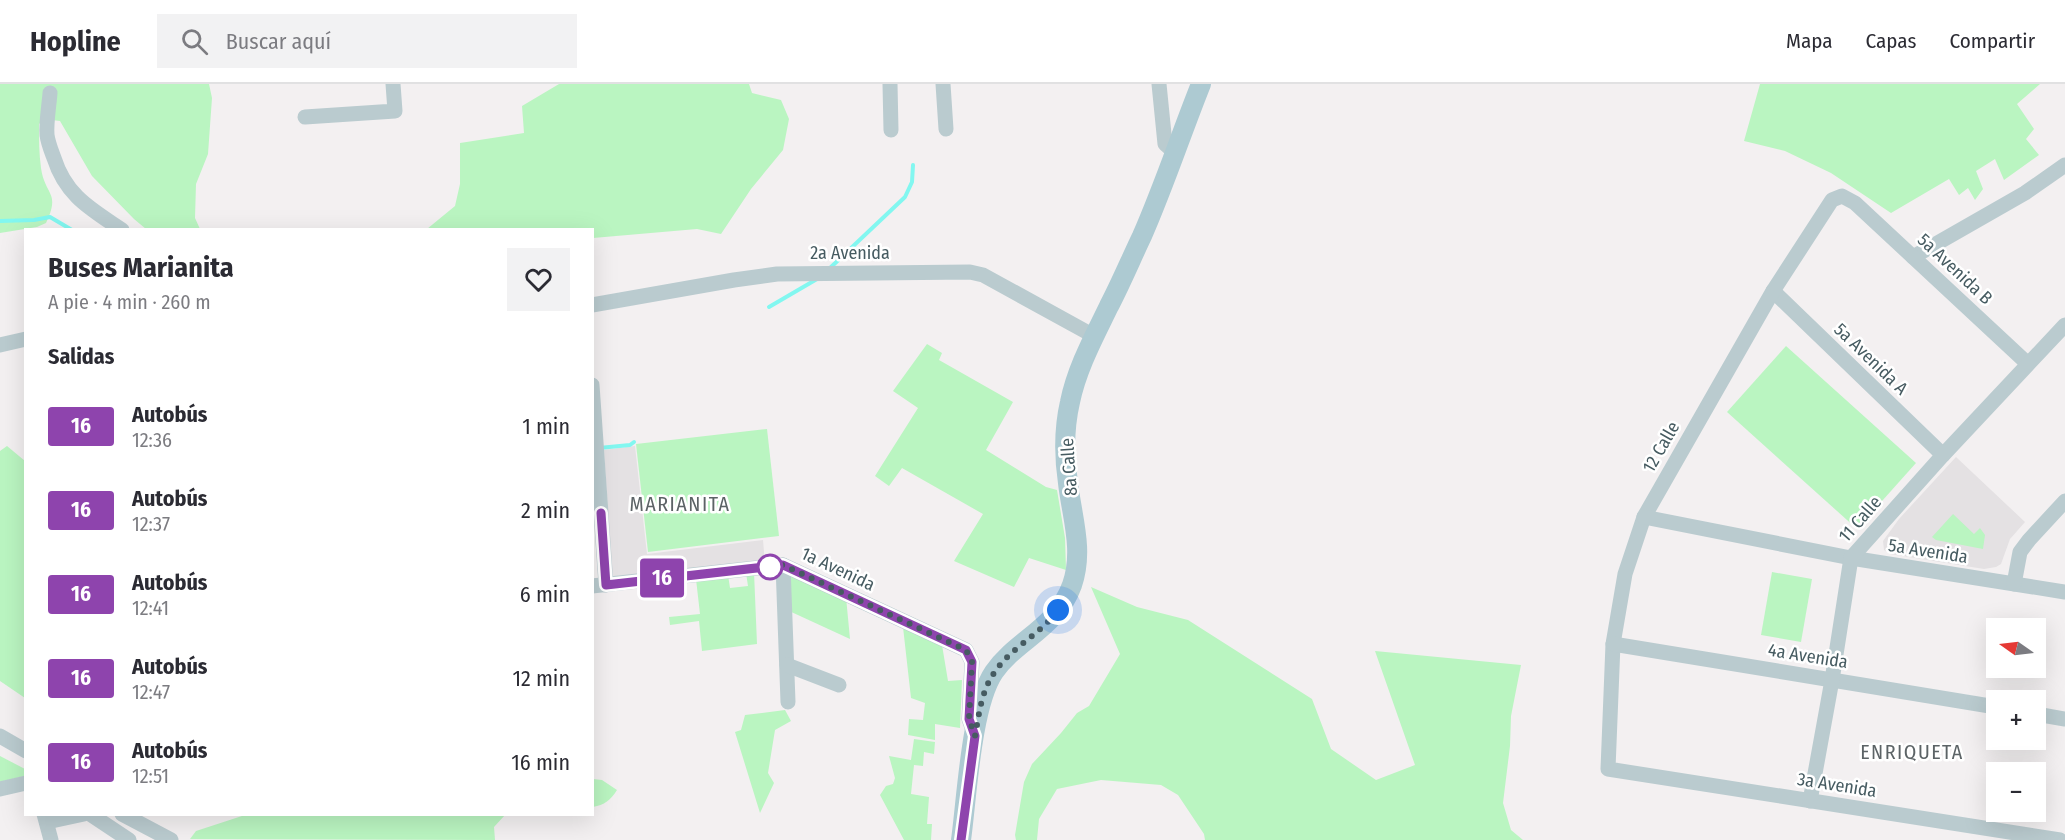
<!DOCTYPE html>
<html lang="es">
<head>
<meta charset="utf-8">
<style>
  :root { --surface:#fff; --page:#f2f2f3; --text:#2b2b33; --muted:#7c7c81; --line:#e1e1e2 }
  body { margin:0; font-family:"Fira Sans Condensed",sans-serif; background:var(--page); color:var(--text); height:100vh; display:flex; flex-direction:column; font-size:22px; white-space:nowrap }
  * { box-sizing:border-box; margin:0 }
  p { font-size:20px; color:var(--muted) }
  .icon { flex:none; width:33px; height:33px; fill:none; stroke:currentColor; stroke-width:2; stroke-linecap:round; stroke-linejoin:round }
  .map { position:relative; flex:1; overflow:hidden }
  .sheet { position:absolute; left:24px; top:144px; width:570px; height:588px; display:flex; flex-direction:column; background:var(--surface); border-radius:0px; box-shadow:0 6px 24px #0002 }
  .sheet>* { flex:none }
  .badge { padding:0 12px; border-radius:4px; font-size:21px; line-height:39px }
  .needle { width:39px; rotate:284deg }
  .fabs { position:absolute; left:1986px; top:534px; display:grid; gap:12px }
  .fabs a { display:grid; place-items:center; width:60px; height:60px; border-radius:0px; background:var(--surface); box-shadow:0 6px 24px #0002; font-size:30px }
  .you { position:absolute; width:30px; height:30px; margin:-15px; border:4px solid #fff; border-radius:50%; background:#1a73e8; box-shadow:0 0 0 9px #1a73e833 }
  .map>.badge { position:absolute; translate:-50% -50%; box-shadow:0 0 0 3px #fff }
  h2 { padding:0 24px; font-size:22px; line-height:54px }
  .round { display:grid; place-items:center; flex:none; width:63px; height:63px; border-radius:0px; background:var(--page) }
  .headline { display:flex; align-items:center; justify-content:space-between; height:102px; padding:0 24px }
  h1 { font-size:28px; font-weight:700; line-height:45px }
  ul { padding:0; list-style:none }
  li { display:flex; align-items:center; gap:18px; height:84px; padding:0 24px }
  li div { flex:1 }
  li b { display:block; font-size:22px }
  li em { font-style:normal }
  li .badge { min-width:66px; font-weight:700; text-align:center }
  header { display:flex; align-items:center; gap:36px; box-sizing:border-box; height:84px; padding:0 30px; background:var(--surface); border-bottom:2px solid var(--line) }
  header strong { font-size:28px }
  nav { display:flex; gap:33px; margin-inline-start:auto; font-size:21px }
  .search { width:420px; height:54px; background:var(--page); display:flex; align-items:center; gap:15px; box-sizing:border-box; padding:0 21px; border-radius:0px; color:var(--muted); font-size:22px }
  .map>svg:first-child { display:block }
  .education { fill:#e4e1e3 }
  .green { fill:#baf5c1 }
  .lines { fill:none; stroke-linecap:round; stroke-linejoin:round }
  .stream { stroke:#82f7f0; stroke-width:4 }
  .minor { stroke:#bacbcf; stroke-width:15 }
  .major { stroke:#adcad2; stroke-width:20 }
  .line-casing { stroke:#fff; stroke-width:14 }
  .line { stroke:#8e44ad; stroke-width:9 }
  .walk { stroke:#465b61; stroke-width:6; stroke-dasharray:0 10.8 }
  .stop-dot { fill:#fff; stroke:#8e44ad; stroke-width:3 }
  .labels { text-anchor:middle; stroke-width:5; stroke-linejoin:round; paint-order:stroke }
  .street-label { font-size:18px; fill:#465b61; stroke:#fff }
  .neighbourhood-label { font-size:20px; letter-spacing:1.5px; fill:#5c6366; stroke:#fff }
</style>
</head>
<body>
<header>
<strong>Hopline</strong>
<div class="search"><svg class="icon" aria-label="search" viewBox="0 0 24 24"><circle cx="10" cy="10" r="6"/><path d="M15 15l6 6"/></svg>Buscar aquí</div>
<nav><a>Mapa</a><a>Capas</a><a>Compartir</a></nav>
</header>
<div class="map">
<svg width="2065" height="756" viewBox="0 0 2065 756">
  <rect width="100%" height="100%" fill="#f3f0f1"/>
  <g class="education">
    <polygon points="635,362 647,470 763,456 765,480 613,499 604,366"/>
    <polygon points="1956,373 2025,438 2010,455 2001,480 1996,483 1984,485 1890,470 1884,466 1883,457 1899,435"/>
  </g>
  <g class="green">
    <path d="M 0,0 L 209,0 L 212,14 L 208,70 L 196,100 L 195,134 L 200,145 L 146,145 L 134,135 L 92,92 L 60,37 L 44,35 L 39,40 C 39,55 39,70 41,84 C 45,112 61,108 46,139 L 37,143 L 0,149 Z"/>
    <polygon points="559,0 749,0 752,9 781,16 789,35 783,66 751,105 721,150 697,145 593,154 592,146 427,145 455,122 460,100 460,59 524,49 522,22"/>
    <polygon points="1760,0 2040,0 2017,20 2034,45 2026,55 2039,71 2004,96 1995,75 1976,87 1983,105 1975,116 1968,104 1959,111 1949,95 1891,129 1831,89 1785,67 1744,57"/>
    <polygon points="927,260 942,269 939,276 1013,318 986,366 1046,403 1057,406 1065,454 1066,486 1029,474 1014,503 954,477 983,430 902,384 889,402 875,392 918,324 893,307"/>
    <polygon points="1786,262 1916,379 1857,445 1727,328"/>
    <polygon points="767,345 779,452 648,468 636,360"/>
    <polygon points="7,362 25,377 25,614 0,597 0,367"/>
    <polygon points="1953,430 1974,450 1980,444 1985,451 1983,465 1936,456 1932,453"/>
    <polygon points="786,485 846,513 850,555 787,526"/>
    <polygon points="754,488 757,560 702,567 699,537 670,541 669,533 700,530 696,495 728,491 730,504 748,502 746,489"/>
    <polygon points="1772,488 1812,495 1801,558 1761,551"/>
    <polygon points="1091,503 1137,523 1188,536 1312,615 1331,665 1376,696 1415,681 1375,567 1521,581 1511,632 1510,662 1503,719 1511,746 1523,756 1205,756 1204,750 1178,711 1161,701 1101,696 1057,705 1039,735 1037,756 1016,756 1015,751 1024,698 1032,680 1061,649 1077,629 1089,622 1120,570"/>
    <polygon points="903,543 942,561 948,597 962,596 960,644 935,640 935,656 908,651 909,635 923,636 925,619 911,614"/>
    <polygon points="785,626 791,637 775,646 768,689 774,699 760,729 735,648 741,646 745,631"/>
    <polygon points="914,655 935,658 934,670 924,668 923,682 914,681 911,710 929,713 927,740 932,740 931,756 904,756 880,711 886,702 893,700 895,694 889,672 911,676"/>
    <polygon points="0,672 25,685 25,692 0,698"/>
    <path d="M 593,695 L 602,696 L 617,706 C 611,716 604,721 593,723 Z"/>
    <polygon points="245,731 245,730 505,731 494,743 495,756 190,755 196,747"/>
  </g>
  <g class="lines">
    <g class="stream">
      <polyline points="0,137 34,136 50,133 72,146"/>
      <polyline points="830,184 905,113 912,98 913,81"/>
      <polyline points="769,223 817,195"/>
      <polyline points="599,364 630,361 634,358"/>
    </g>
    <g class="minor">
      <polyline points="890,0 891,46"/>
      <polyline points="943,0 946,45"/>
      <polyline points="1159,0 1165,60 1174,68"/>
      <path d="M 50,9 C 49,23 46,38 47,51 C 48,59 51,66 54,74 C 66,112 91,125 122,146"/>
      <polyline points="305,33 395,27 393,0"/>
      <polyline points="1913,173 2025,109 2065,81"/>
      <polyline points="1773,207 1943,371"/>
      <polyline points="592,221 734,196 777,190 970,188 983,191 1094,252"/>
      <polyline points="0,261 26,255"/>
      <polyline points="2028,280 1855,119 1842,112 1832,116 1773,207 1644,433 1625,490 1613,560 1608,685 2060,756"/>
      <polyline points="592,301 606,501"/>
      <polyline points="1644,433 1851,474 2065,508"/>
      <polyline points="783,481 788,618"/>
      <polyline points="2014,500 2020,468 2029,456 2065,417"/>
      <polyline points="592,502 783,481 966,566 972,578 969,635 974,649"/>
      <polyline points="1613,560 1996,623"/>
      <polyline points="787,581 839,601"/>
      <polyline points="2036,630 2065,635"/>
      <polyline points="0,652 26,667"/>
      <polyline points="0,705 26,699"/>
      <polyline points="1810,717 1832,596 1851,474 1943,371 2065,241"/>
      <polyline points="44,730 51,756"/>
      <polyline points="90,730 129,756"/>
      <polyline points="122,730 171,756"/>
      <polyline points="47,738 84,730"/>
    </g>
    <path class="major" d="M 961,756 C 967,713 971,622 994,588 C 1017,555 1056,545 1072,501 C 1084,466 1072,434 1068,399 C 1064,372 1064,344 1070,318 C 1077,284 1094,253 1109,222 C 1121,199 1131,175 1142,152 C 1164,102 1181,50 1201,0"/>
  </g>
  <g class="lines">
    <defs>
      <polyline id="line" points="601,429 606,501 783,481 966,566 972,578 969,635 975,652 961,756"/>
    </defs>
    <use href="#line" class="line-casing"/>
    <use href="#line" class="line"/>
    <path class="walk" d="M 770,483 L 760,484 L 783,481 L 966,566 L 972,578 L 969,635 L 975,652 C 979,631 981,608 994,589 C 1010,564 1040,551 1058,526"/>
  </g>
  <circle class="stop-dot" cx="770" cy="483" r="12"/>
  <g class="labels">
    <g class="street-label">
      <text x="850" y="175">2a Avenida</text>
      <text transform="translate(1955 185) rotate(43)" y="6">5a Avenida B</text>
      <text transform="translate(1871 275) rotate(44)" y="6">5a Avenida A</text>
      <text transform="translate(1661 363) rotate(-60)" y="6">12 Calle</text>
      <text transform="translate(1069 383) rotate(-94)" y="6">8a Calle</text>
      <text transform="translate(1860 435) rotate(-49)" y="6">11 Calle</text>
      <text transform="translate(1928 467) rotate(9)" y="6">5a Avenida</text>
      <text transform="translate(838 485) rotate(25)" y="6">1a Avenida</text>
      <text transform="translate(1808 572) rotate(9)" y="6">4a Avenida</text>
      <text transform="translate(1837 701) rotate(9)" y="6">3a Avenida</text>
    </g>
    <g class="neighbourhood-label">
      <text x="680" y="427">MARIANITA</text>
      <text x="1912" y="675">ENRIQUETA</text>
    </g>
  </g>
</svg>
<div class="fabs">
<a><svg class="needle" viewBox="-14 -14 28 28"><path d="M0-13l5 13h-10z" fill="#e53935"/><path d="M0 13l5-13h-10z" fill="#7c7c81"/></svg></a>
<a>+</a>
<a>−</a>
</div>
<div class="you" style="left:1058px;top:526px"></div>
<b class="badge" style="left:662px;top:494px;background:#8e44ad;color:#fff">16</b>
<section class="sheet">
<div class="headline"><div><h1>Buses Marianita</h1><p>A pie · 4 min · 260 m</p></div><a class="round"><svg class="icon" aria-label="heart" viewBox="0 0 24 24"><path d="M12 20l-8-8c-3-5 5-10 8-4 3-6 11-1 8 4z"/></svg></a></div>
<h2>Salidas</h2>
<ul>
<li><span class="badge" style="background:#8e44ad;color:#fff">16</span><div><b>Autobús</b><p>12:36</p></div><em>1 min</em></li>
<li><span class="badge" style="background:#8e44ad;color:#fff">16</span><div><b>Autobús</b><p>12:37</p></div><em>2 min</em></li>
<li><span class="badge" style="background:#8e44ad;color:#fff">16</span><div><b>Autobús</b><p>12:41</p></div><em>6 min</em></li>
<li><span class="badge" style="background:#8e44ad;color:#fff">16</span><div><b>Autobús</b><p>12:47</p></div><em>12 min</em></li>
<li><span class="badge" style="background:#8e44ad;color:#fff">16</span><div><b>Autobús</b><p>12:51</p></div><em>16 min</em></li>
</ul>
</section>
</div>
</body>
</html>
